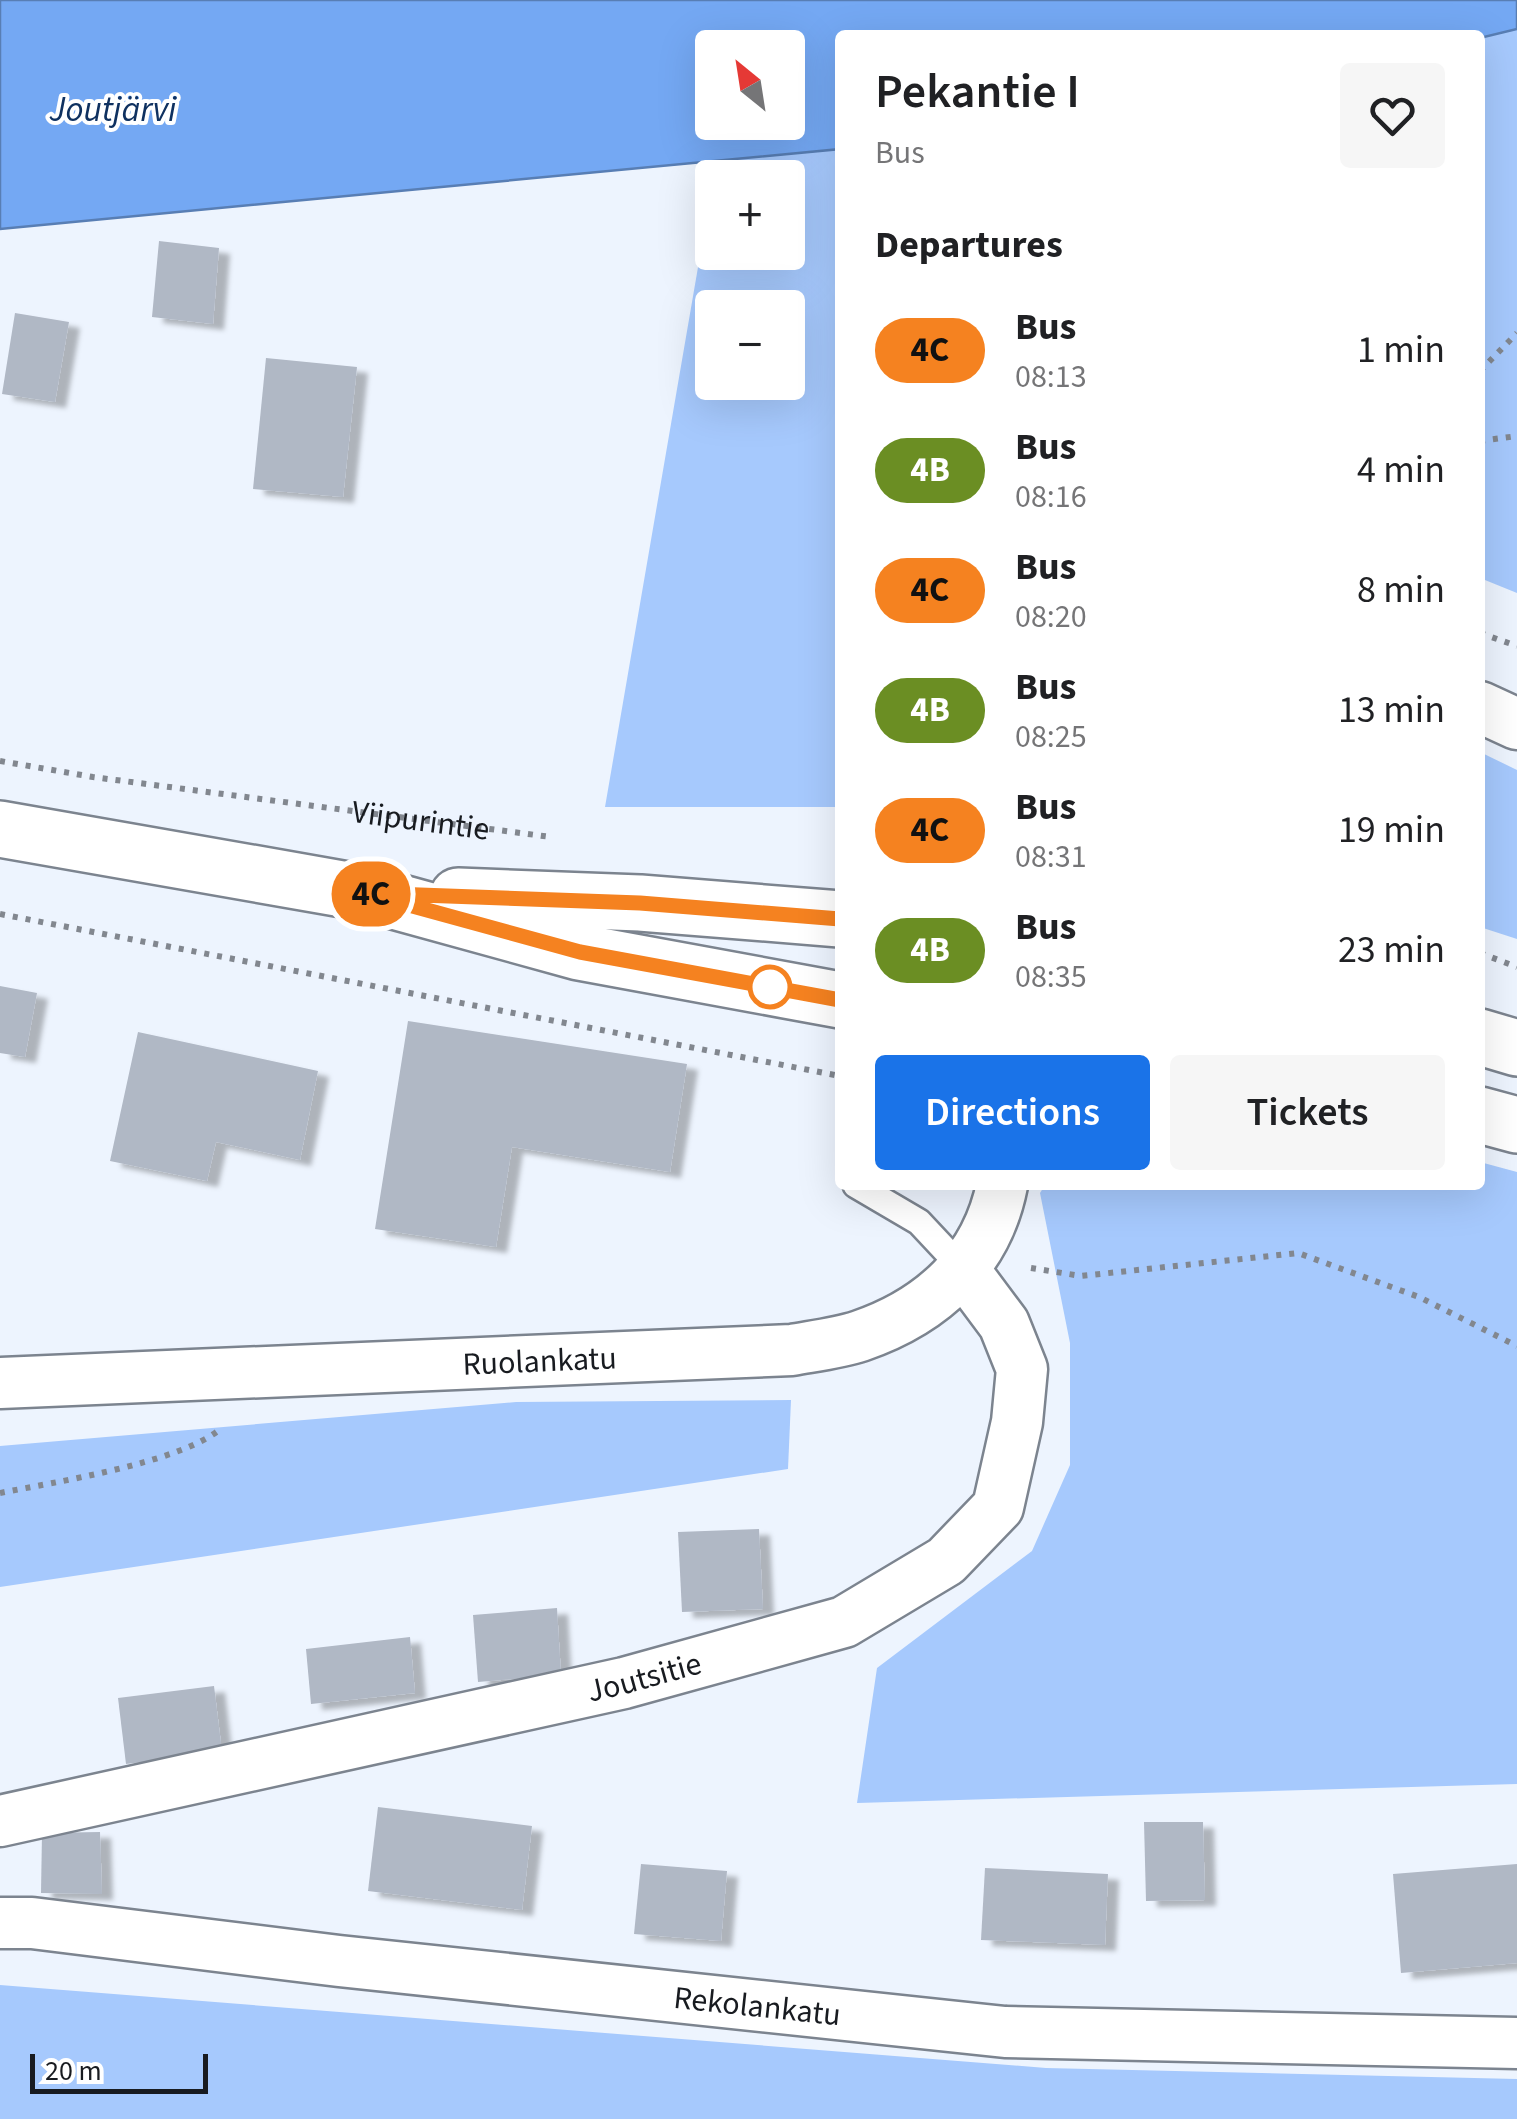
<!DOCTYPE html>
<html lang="en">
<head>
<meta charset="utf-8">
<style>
  :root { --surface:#fff; --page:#f6f6f6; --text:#202124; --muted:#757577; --accent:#1a73e8 }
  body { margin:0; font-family:"Source Sans 3",sans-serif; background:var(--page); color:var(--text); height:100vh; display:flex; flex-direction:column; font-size:38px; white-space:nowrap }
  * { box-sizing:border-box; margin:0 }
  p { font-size:32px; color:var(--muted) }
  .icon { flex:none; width:55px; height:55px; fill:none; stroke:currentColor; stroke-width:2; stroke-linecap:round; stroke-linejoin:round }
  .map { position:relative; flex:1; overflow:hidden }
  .details { position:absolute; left:835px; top:30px; width:650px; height:1160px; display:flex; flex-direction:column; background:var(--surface); border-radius:10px; box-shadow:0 10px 40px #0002 }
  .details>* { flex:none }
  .badge { padding:0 20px; border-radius:32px; font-size:35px; line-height:65px }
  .needle { width:65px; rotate:330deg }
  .fabs { position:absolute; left:695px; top:30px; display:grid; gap:20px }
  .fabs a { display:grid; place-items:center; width:110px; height:110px; border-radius:10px; background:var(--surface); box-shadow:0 10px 40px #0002; font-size:50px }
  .scale { position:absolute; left:30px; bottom:25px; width:178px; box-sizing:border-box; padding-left:10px; border:5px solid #181b20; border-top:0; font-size:28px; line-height:35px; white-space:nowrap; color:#181b20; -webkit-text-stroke:8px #fff; paint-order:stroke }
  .map>.badge { position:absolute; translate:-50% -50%; box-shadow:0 0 0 5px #fff }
  h2 { padding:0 40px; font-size:38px; line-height:90px }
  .round { display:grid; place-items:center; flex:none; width:105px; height:105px; border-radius:10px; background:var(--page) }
  .headline { display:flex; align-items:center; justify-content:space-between; height:170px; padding:0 40px }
  h1 { font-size:48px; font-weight:600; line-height:75px }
  .primary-button { display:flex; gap:20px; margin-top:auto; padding:20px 40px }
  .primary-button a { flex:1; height:115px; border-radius:10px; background:var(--accent); color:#fff; font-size:40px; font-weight:600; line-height:115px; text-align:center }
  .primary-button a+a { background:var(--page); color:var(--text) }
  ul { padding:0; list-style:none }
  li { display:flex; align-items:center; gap:30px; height:120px; padding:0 40px }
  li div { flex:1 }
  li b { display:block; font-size:38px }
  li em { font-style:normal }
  li .badge { min-width:110px; font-weight:700; text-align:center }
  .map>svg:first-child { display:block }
  .green { fill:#a6c9fd; fill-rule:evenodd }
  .water { fill:#74a8f3; stroke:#587eb4; stroke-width:2.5; fill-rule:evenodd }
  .building { fill:#b0b8c5; filter:url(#shadow) }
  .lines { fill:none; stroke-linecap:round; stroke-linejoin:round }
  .lane-casing { stroke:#7c848f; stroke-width:30 }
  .street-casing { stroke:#7c848f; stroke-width:55 }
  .secondary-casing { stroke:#7c848f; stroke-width:60 }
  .path { stroke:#82878f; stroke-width:6; stroke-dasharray:5 8; stroke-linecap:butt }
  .lane { stroke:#fff; stroke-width:25 }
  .street { stroke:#fff; stroke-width:50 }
  .secondary { stroke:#fff; stroke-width:55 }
  .line-casing { stroke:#fff; stroke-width:22 }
  .line { stroke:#f58220; stroke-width:15 }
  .stop-dot { fill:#fff; stroke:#f58220; stroke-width:5 }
  .labels { text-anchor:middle; stroke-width:8; stroke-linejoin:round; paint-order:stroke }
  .street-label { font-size:32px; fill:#181b20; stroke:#fff }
  .water-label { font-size:35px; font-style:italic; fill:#0f3160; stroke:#fff }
</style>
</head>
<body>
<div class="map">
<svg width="1517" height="2119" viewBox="0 0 1517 2119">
  <defs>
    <filter id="shadow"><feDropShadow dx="11" dy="6" stdDeviation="2.5" flood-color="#0004"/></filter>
  </defs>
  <rect width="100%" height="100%" fill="#edf4fe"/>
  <g class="green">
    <polygon points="1517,29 1517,593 1480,578 1480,38"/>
    <path d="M 840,149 L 840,807 L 605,807 L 712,186 L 712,252 L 788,252 L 788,178 L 714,177 L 717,161 ZM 712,308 L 788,308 L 788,382 L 712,382 Z"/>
    <polygon points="1480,752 1517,770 1517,939 1480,927"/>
    <polygon points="1480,1162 1517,1172 1517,1784 857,1803 877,1668 1032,1551 1070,1465 1070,1343 1040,1193 1045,1185 1480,1185"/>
    <polygon points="791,1400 788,1469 0,1587 0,1446 516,1402"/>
    <polygon points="0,1985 1046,2068 1517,2079 1517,2119 0,2119"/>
  </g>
  <path class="water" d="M 0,0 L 1517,0 L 1517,29 L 1480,38 L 1480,35 L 840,35 L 840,149 L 0,229 ZM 712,48 L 788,48 L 788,122 L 712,122 Z"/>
  <g class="building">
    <polygon points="159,241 219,248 213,324 152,317"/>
    <polygon points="15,313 69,322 55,402 2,394"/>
    <polygon points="266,358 357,367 343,497 253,489"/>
    <polygon points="0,986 37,993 25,1057 0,1053"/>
    <polygon points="408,1021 687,1064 670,1172 512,1147 496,1247 375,1229"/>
    <polygon points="138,1032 318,1071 300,1160 216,1142 207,1181 110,1161"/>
    <polygon points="759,1529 763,1609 682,1612 678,1532"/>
    <polygon points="557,1608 561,1675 478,1682 473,1615"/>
    <polygon points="410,1637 415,1693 311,1704 306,1649"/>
    <polygon points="214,1686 222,1752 126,1764 118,1698"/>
    <polygon points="378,1807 532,1826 522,1910 368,1891"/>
    <polygon points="1144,1822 1203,1822 1205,1900 1146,1901"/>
    <polygon points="100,1832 102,1894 41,1893 42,1833"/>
    <polygon points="641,1864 727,1871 721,1941 634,1934"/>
    <polygon points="1517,1864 1517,1963 1401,1973 1393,1874"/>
    <polygon points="985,1868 1108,1874 1105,1945 981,1940"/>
  </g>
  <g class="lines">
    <defs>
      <polyline id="lane" points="856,1185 919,1222 963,1269"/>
      <g id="street">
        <polyline points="1480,707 1517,724"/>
        <path id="s2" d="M 0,1383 L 792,1350 C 814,1346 839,1343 860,1336 C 933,1311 987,1261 1002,1185"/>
        <path id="s3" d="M 0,1821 L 624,1683 L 844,1622 L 946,1561 L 998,1507 L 1017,1422 L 1022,1369 L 1004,1324 L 963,1269"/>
        <path id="s4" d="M 0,1923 L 32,1923 L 339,1961 L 1005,2032 L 1517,2043"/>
      </g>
      <g id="secondary">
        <polyline points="0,829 365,893 579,952 840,1000"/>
        <polyline points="458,896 640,903 840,919"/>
        <polyline points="1480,1037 1517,1048"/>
        <polyline points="1480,1115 1517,1125"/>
      </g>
    </defs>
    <use href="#lane" class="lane-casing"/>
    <use href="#street" class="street-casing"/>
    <use href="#secondary" class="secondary-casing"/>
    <g class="path">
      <polyline points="1480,371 1517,333"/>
      <polyline points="1480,441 1517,436"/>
      <polyline points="1480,633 1517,646"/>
      <path id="s1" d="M 0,761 L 93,777 L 551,837"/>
      <polyline points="0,914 840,1076"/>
      <polyline points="1480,953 1517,967"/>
      <polyline points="1031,1268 1081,1276 1298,1253 1419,1297 1517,1346"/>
      <path d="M 0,1493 C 55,1482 178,1463 219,1430"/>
    </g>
    <use href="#lane" class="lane"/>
    <use href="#street" class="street"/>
    <use href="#secondary" class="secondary"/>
  </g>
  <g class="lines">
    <defs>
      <polyline id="line" points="840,919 640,903 365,893 580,952 840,1000"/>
    </defs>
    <use href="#line" class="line-casing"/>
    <use href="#line" class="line"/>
  </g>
  <circle class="stop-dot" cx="770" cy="987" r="20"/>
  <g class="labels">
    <g class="street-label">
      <text dy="11" stroke="none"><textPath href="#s1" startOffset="425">Viipurintie</textPath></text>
      <text dy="11" stroke="none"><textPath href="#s2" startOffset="540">Ruolankatu</textPath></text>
      <text dy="11" stroke="none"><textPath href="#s3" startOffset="660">Joutsitie</textPath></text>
      <text dy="11" stroke="none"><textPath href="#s4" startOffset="762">Rekolankatu</textPath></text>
    </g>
    <g class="water-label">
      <text x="113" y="121">Joutjärvi</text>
    </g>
  </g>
</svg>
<div class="fabs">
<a><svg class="needle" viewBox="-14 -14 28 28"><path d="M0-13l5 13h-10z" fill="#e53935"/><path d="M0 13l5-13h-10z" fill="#757577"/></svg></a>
<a>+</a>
<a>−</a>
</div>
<div class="scale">20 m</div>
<b class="badge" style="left:371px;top:894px;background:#f58220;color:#111">4C</b>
<section class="details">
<div class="headline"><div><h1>Pekantie I</h1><p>Bus</p></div><a class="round"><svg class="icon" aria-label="heart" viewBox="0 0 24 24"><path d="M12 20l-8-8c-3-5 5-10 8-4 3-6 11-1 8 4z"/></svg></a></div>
<h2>Departures</h2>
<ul>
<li><span class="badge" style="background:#f58220;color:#111">4C</span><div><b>Bus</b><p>08:13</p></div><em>1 min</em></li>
<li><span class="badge" style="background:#6b8e23;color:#fff">4B</span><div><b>Bus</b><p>08:16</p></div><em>4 min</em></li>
<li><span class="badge" style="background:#f58220;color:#111">4C</span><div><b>Bus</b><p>08:20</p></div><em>8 min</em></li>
<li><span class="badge" style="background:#6b8e23;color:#fff">4B</span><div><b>Bus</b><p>08:25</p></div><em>13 min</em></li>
<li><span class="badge" style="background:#f58220;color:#111">4C</span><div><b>Bus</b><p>08:31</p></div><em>19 min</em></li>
<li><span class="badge" style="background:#6b8e23;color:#fff">4B</span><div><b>Bus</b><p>08:35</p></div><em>23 min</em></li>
</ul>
<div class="primary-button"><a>Directions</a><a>Tickets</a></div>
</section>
</div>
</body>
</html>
